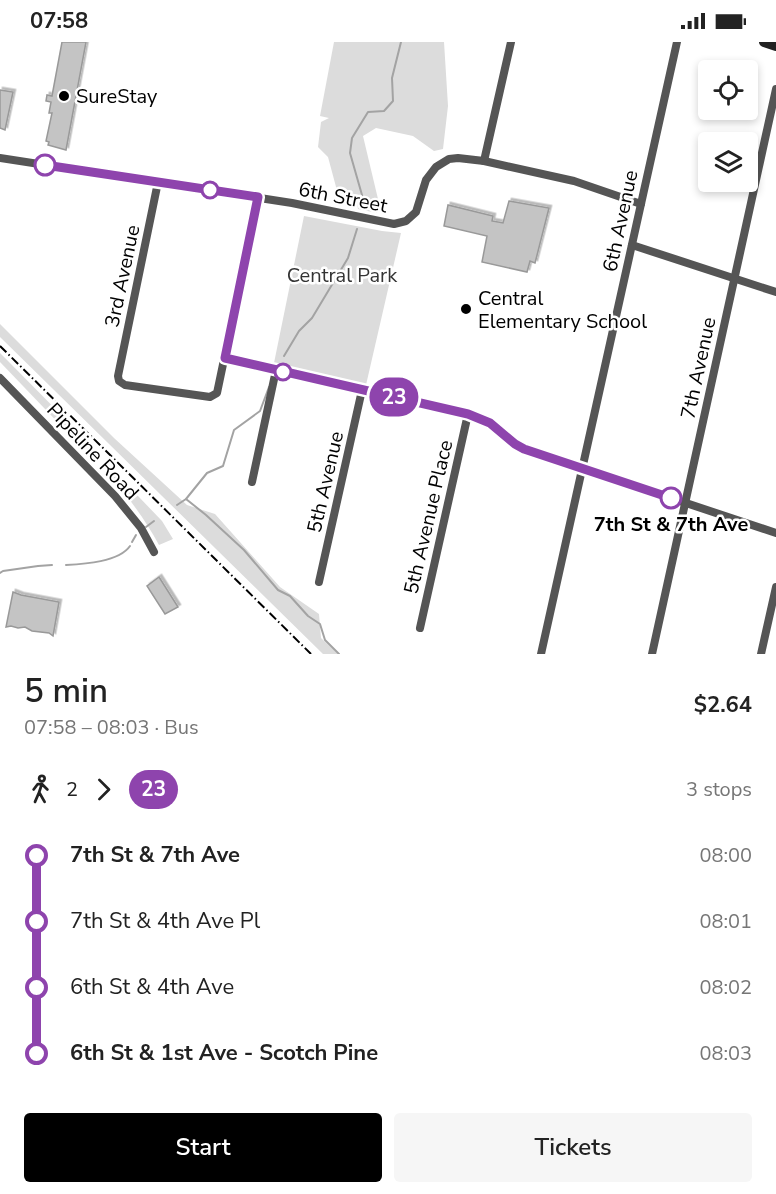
<!DOCTYPE html>
<html lang="en">
<head>
<meta charset="utf-8">
<style>
  :root { --surface:#fff; --page:#f6f6f6; --text:#222; --muted:#767676; --accent:#000 }
  body { margin:0; font-family:"Nunito Sans",sans-serif; background:var(--page); color:var(--text); height:100vh; display:flex; flex-direction:column; font-size:22px; white-space:nowrap }
  * { box-sizing:border-box; margin:0 }
  p { font-size:20px; color:var(--muted) }
  .icon { flex:none; width:33px; height:33px; fill:none; stroke:currentColor; stroke-width:2; stroke-linecap:round; stroke-linejoin:round }
  .map { position:relative; height:612px; overflow:hidden }
  .sheet { display:flex; flex-direction:column; background:var(--surface); flex:1 }
  .sheet>* { flex:none }
  .badge { padding:0 12px; border-radius:20px; font-size:21px; line-height:39px }
  .controls { position:absolute; left:698px; top:18px; display:grid; gap:12px }
  .controls a { display:grid; place-items:center; width:60px; height:60px; border-radius:6px; background:var(--surface); box-shadow:0 3px 9px #0003; font-size:30px }
  .map>.badge { position:absolute; translate:-50% -50%; box-shadow:0 0 0 3px #fff }
  .legs { display:flex; align-items:center; gap:9px; height:66px; padding:0 24px; font-size:20px }
  .legs p { margin-inline-start:auto }
  .overview { display:flex; align-items:center; justify-content:space-between; height:102px; padding:0 24px }
  h1 { font-size:33px; font-weight:600; line-height:45px }
  .primary-button { display:flex; gap:12px; margin-top:auto; padding:12px 24px }
  .primary-button a { flex:1; height:69px; border-radius:6px; background:var(--accent); color:#fff; font-size:24px; font-weight:600; line-height:69px; text-align:center }
  .primary-button a+a { background:var(--page); color:var(--text) }
  ul { padding:0 24px; list-style:none }
  li { display:flex; align-items:center; gap:21px; height:66px; font-size:22px }
  li i { display:grid; place-items:center; width:9px; height:100%; margin:0 8px; background:currentColor }
  li i::after { content:''; width:15px; height:15px; margin:-8px; border:4px solid; border-radius:50%; background:var(--surface) }
  li p { margin-inline-start:auto }
  li:first-child i { background:linear-gradient(#0000 50%,currentColor 0) }
  li:last-child i { background:linear-gradient(currentColor 50%,#0000 0) }
  .status { display:flex; justify-content:space-between; align-items:center; height:42px; padding:0 30px; background:var(--surface); direction:ltr }
  .status svg { height:16px; fill:currentColor }
  .map>svg:first-child { display:block }
  .green { fill:#dcdcdc }
  .lines { fill:none; stroke-linecap:round; stroke-linejoin:round }
  .stream { stroke:#a3a3a3; stroke-width:2 }
  .building { fill:#c4c4c4; stroke:#999; stroke-width:1.5; filter:url(#shadow) }
  .street { stroke:#555; stroke-width:8 }
  .secondary { stroke:#222; stroke-width:10 }
  .rail { stroke:#000; stroke-width:2; stroke-dasharray:9 3 1.5 3; stroke-linecap:butt }
  .line-1-casing { stroke:#fff; stroke-width:14 }
  .line-1 { stroke:#8e44ad; stroke-width:9 }
  .poi-dot { fill:#000; stroke:#fff; stroke-width:2 }
  .stop-1-dot { fill:#fff; stroke:#8e44ad; stroke-width:3 }
  .labels { text-anchor:middle; stroke-width:5; stroke-linejoin:round; paint-order:stroke }
  .poi-label { font-size:20px; fill:#000; stroke:#fff; text-anchor:start }
  .street-label { font-size:20px; fill:#000; stroke:#fff }
  .park-label { font-size:20px; fill:#333; stroke:#fff }
  .stop-label { font-size:20px; font-weight:bold; fill:#000; stroke:#fff }
</style>
</head>
<body>
<div class="status"><b>07:58</b><svg viewBox="0 0 49 12"><path d="M0 12V9h3v3zM5 12V6h3v6zM10 12V3h3v9zM15 12V0h3v12zM26 1h20v11H26zM47 4h2v5h-2z"/></svg></div>
<div class="map">
<svg width="776" height="612" viewBox="0 0 776 612">
  <defs>
    <filter id="shadow"><feDropShadow dx="2.5" dy="-2.5" stdDeviation="0" flood-color="#0004"/></filter>
  </defs>
  <rect width="100%" height="100%" fill="#fff"/>
  <g class="green">
    <polygon points="334,0 444,0 448,64 443,107 434,109 413,94 376,86 363,94 378,157 377,171 358,167 356,157 353,160 339,156 328,115 318,105 321,80 329,76 320,74"/>
    <polygon points="304,174 382,189 401,191 366,343 274,321"/>
    <polygon points="0,282 114,396 187,463 215,472 280,545 319,572 321,596 338,612 323,612 0,295"/>
    <polygon points="0,311 6,317 89,401 69,392 0,320"/>
    <path d="M 115,430 L 162,479 L 173,497 L 159,503 C 145,477 128,455 110,433 Z"/>
  </g>
  <g class="lines">
    <g class="stream">
      <polyline points="362,165 362,153 350,111 352,96 368,70 384,69 393,59 392,36 401,0"/>
      <polyline points="284,314 299,289 312,276 348,216 357,187"/>
      <polyline points="186,457 206,473 244,508 278,548 290,554 308,574 320,582 325,598 339,612"/>
      <polyline points="177,463 186,457 207,431 223,424 234,388 260,369 269,345"/>
      <polyline points="146,485 154,479"/>
      <polyline points="132,500 136,493"/>
      <path d="M 66,523 C 84,522 119,520 130,504"/>
      <polyline points="0,531 3,529 38,524 52,523"/>
    </g>
  </g>
  <g class="building">
    <polygon points="62,0 86,0 66,108 48,103 49,100 46,99 52,71 49,71 51,60 46,59 47,53 52,54"/>
    <polygon points="0,48 13,50 5,88 0,86"/>
    <polygon points="509,159 549,166 535,221 530,219 527,230 482,220 487,194 444,184 448,163 493,174 492,179 503,181"/>
    <polygon points="159,535 178,565 165,572 147,544"/>
    <polygon points="13,550 21,553 59,560 53,594 49,591 32,589 25,585 18,586 11,584 6,585"/>
  </g>
  <g class="lines">
    <g class="street">
      <polyline points="0,116 292,161 394,182 406,179 416,170 426,138 436,125 449,117 458,116 484,119 574,139 641,162"/>
      <polyline points="484,119 511,0"/>
      <polyline points="158,140 118,334 119,339 125,343 210,355 217,351 258,155"/>
      <polyline points="632,203 776,250"/>
      <path d="M 225,316 L 468,372 C 494,380 502,395 524,407 L 776,491"/>
      <polyline points="0,336 115,454 141,486 154,510"/>
      <polyline points="252,440 276,328"/>
      <polyline points="319,540 362,348"/>
      <polyline points="420,586 468,372"/>
      <polyline points="541,612 677,0"/>
      <polyline points="652,612 776,47"/>
      <polyline points="761,612 776,545"/>
    </g>
    <polyline class="secondary" points="764,0 776,4"/>
    <polyline class="rail" points="0,304 311,612"/>
  </g>
  <g class="lines">
    <defs>
      <polyline id="line-1" points="45,123 258,155 225,316 468,372 490,381 515,402 524,407 671,456"/>
    </defs>
    <use href="#line-1" class="line-1-casing"/>
    <use href="#line-1" class="line-1"/>
  </g>
  <g class="poi-dot">
    <circle cx="64" cy="54" r="6"/>
    <circle cx="466" cy="267" r="6"/>
  </g>
  <g class="stop-1-dot">
    <circle cx="45" cy="123" r="10"/>
    <circle cx="210" cy="148" r="8"/>
    <circle cx="283" cy="330" r="8"/>
    <circle cx="671" cy="456" r="10"/>
  </g>
  <g class="labels">
    <g class="poi-label">
      <text x="76" y="61">SureStay</text>
      <text x="478" y="263">Central<tspan x="478" dy="23">Elementary School</tspan></text>
    </g>
    <g class="street-label">
      <text transform="translate(343 155) rotate(11)" y="7">6th Street</text>
      <text transform="translate(620 179) rotate(-78)" y="7">6th Avenue</text>
      <text transform="translate(122 234) rotate(-78)" y="7">3rd Avenue</text>
      <text transform="translate(698 326) rotate(-78)" y="7">7th Avenue</text>
      <text transform="translate(93 409) rotate(47)" y="7">Pipeline Road</text>
      <text transform="translate(325 440) rotate(-77)" y="7">5th Avenue</text>
      <text transform="translate(428 475) rotate(-77)" y="7">5th Avenue Place</text>
    </g>
    <g class="park-label">
      <text x="342" y="240">Central Park</text>
    </g>
    <g class="stop-label">
      <text x="671" y="489">7th St &amp; 7th Ave</text>
    </g>
  </g>
</svg>
<div class="controls">
<a><svg class="icon" aria-label="locate" viewBox="0 0 24 24"><circle cx="12" cy="12" r="6"/><path d="M12 2v4M12 18v4M2 12h4M18 12h4"/></svg></a>
<a><svg class="icon" aria-label="layers" viewBox="0 0 24 24"><path d="M12 4l9 5-9 5-9-5zM3 14l9 5 9-5"/></svg></a>
</div>
<b class="badge" style="left:394px;top:355px;background:#8e44ad;color:#fff">23</b>
</div>
<section class="sheet">
<div class="overview"><div><h1>5 min</h1><p>07:58 – 08:03 · Bus</p></div><b>$2.64</b></div>
<div class="legs"><svg class="icon" aria-label="walk" viewBox="0 0 24 24"><circle cx="13" cy="4" r="2"/><path d="M13 8l-2 6 4 7M11 14l-3 7M7 12l3-4h3l4 4"/></svg>2<svg class="icon" aria-label="forward" viewBox="0 0 24 24"><path d="M9 5l7 7-7 7"/></svg><b class="badge" style="background:#8e44ad;color:#fff">23</b><p>3 stops</p></div>
<ul>
<li><i style="color:#8e44ad"></i><b>7th St &amp; 7th Ave</b><p>08:00</p></li>
<li><i style="color:#8e44ad"></i><span>7th St &amp; 4th Ave Pl</span><p>08:01</p></li>
<li><i style="color:#8e44ad"></i><span>6th St &amp; 4th Ave</span><p>08:02</p></li>
<li><i style="color:#8e44ad"></i><b>6th St &amp; 1st Ave - Scotch Pine</b><p>08:03</p></li>
</ul>
<div class="primary-button"><a>Start</a><a>Tickets</a></div>
</section>
</body>
</html>
